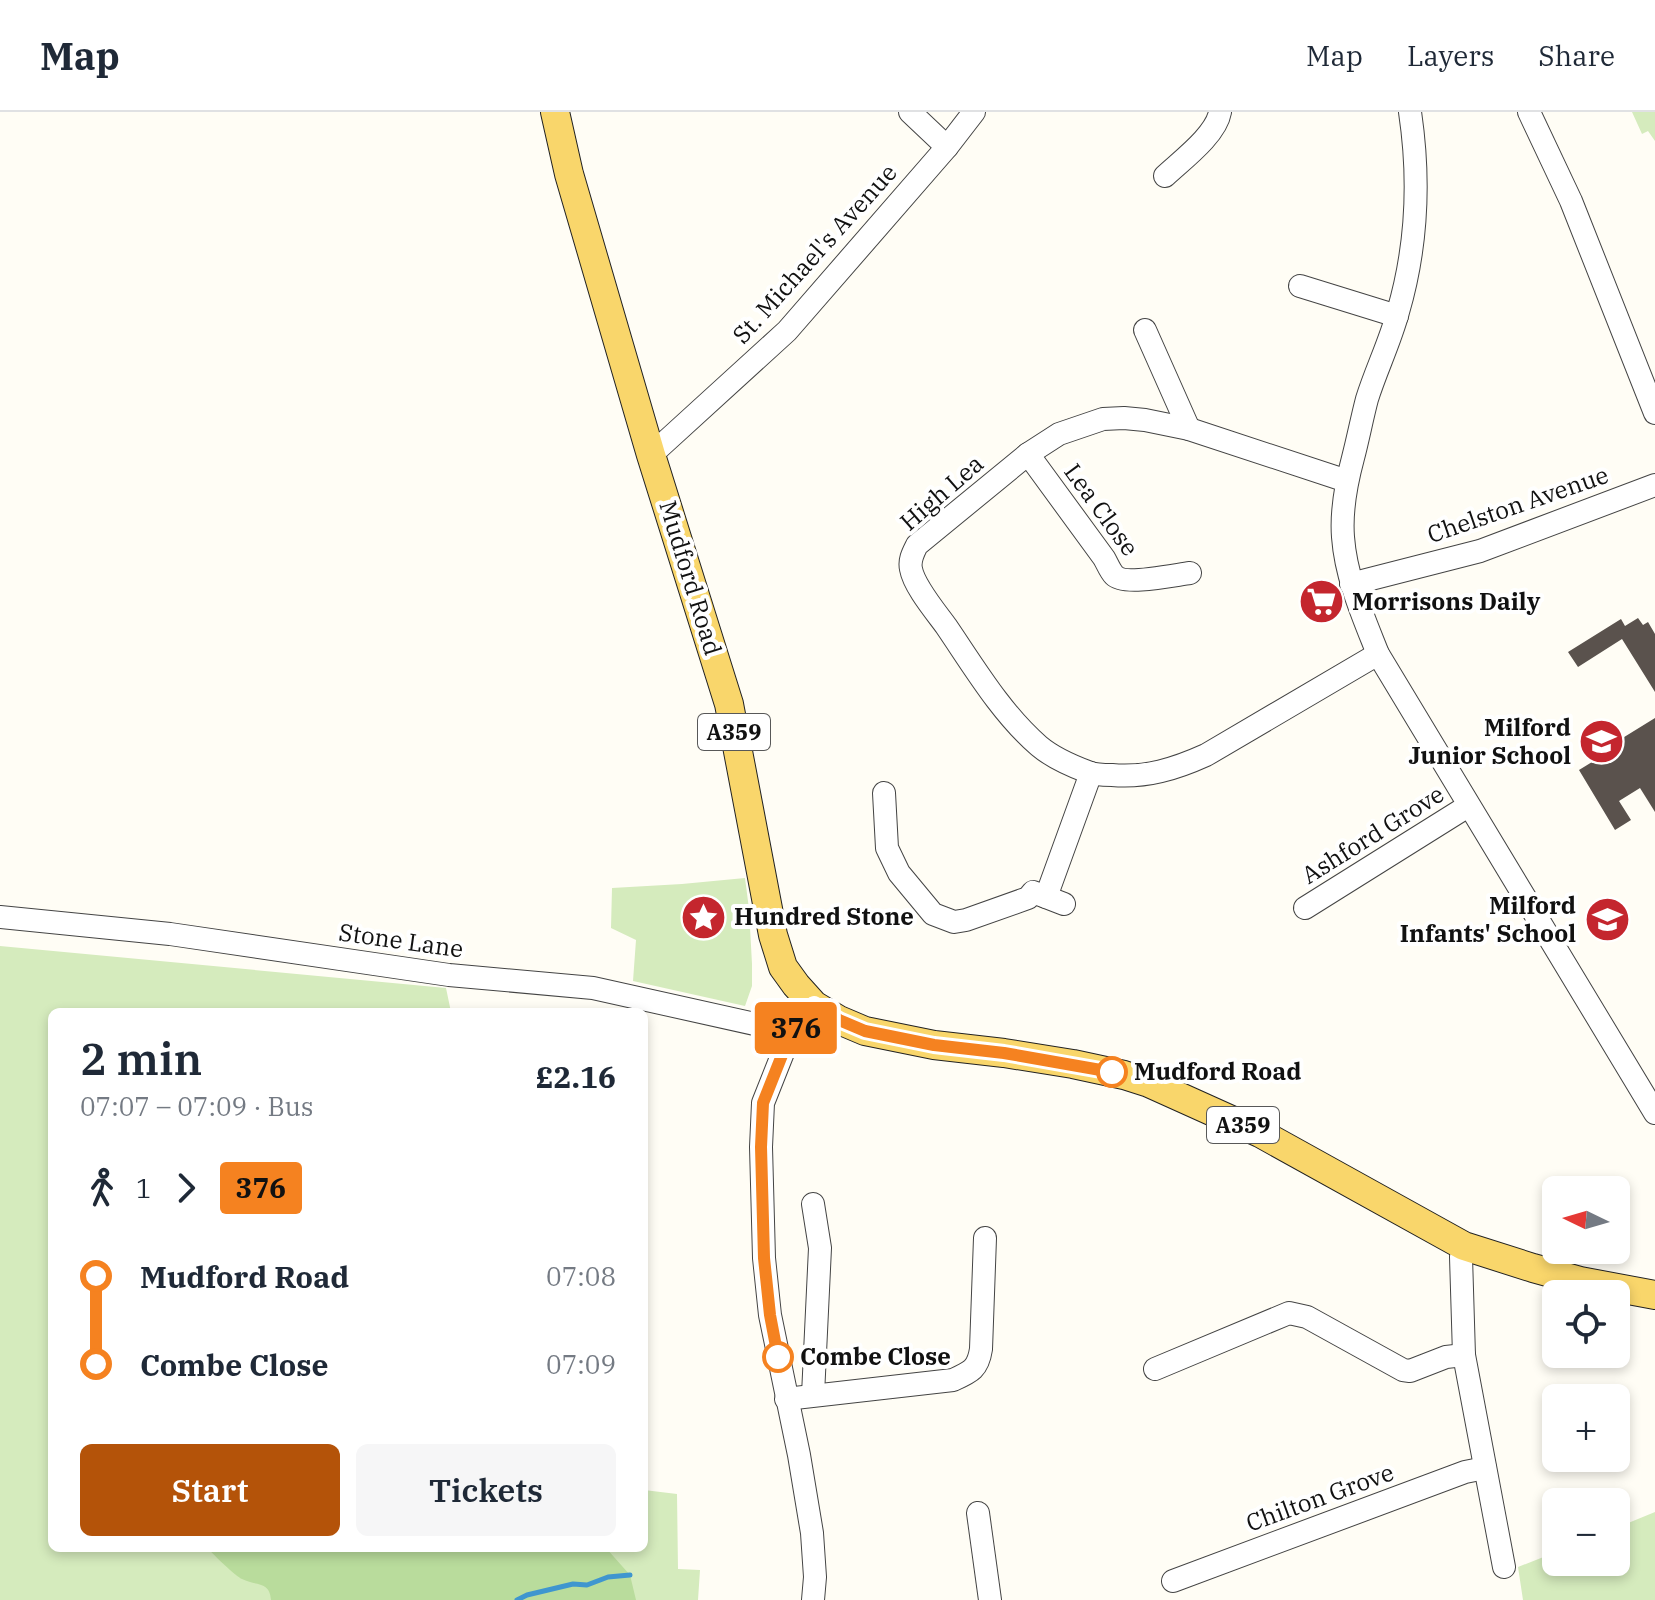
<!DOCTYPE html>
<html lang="en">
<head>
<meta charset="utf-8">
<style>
  :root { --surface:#fff; --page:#f6f6f7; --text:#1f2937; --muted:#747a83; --line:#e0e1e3; --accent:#b45309 }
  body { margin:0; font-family:"IBM Plex Serif",serif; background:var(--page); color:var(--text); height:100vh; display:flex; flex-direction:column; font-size:30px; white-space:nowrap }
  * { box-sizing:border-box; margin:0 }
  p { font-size:26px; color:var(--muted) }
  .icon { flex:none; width:44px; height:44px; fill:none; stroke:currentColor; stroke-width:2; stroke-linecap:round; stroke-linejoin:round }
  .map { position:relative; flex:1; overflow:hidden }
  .drawer { position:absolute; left:48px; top:896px; width:600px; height:544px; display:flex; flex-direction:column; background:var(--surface); border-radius:12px; box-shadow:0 4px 12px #0003 }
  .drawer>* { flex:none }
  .badge { padding:0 16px; border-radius:6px; font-size:28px; line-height:52px }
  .needle { width:52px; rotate:275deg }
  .controls { position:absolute; left:1542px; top:1064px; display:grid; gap:16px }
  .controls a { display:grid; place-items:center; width:88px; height:88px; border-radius:12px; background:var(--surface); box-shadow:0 4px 12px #0003; font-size:40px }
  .map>.badge { position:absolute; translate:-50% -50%; box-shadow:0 0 0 4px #fff }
  .legs { display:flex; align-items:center; gap:12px; height:88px; padding:0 32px; font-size:26px }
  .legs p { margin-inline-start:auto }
  .overview { display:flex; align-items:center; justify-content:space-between; height:136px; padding:0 32px }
  h1 { font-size:44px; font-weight:600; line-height:60px }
  .cta { display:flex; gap:16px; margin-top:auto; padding:16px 32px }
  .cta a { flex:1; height:92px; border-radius:12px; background:var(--accent); color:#fff; font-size:32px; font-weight:600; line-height:92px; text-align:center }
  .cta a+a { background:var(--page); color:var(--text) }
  ul { padding:0 32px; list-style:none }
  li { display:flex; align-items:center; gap:28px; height:88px; font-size:30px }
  li i { display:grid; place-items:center; width:12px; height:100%; margin:0 10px; background:currentColor }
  li i::after { content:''; width:20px; height:20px; margin:-10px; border:6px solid; border-radius:50%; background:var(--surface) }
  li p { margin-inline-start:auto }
  li:first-child i { background:linear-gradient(#0000 50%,currentColor 0) }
  li:last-child i { background:linear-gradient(currentColor 50%,#0000 0) }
  header { display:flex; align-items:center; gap:48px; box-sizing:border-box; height:112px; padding:0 40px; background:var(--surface); border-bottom:2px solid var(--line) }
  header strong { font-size:38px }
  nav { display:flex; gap:44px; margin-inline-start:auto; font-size:28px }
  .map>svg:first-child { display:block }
  .green { fill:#d5ebbd }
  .forest { fill:#b9dc9c }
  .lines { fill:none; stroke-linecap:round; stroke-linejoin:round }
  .stream { stroke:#3f96cf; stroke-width:5 }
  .building { fill:#5a524d }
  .minor-casing { stroke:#444; stroke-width:24 }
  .major-casing { stroke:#222; stroke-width:30 }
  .minor { stroke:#fff; stroke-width:22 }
  .major { stroke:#f9d66b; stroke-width:28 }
  .line-1-casing { stroke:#fff; stroke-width:18 }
  .line-1 { stroke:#f58220; stroke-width:12 }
  .stop-1-dot { fill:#fff; stroke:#f58220; stroke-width:4 }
  .labels { text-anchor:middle; stroke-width:8; stroke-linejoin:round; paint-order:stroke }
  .shield { fill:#fff; stroke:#585858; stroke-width:2 }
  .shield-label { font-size:22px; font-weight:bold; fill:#111 }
  .street-label { font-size:24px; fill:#111; stroke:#fff }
  .poi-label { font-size:24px; font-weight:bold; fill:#111; stroke:#fff; text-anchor:start }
  .stop-label { font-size:24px; font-weight:bold; fill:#111; stroke:#fff; text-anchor:start }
</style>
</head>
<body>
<header>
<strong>Map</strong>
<nav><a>Map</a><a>Layers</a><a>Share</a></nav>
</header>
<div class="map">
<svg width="1655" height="1488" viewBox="0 0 1655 1488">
  <rect width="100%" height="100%" fill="#fffdf5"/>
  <g class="green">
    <polygon points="1632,0 1655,0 1655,29 1648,19 1642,22"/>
    <polygon points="745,766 749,797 752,852 752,874 745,894 633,869 636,828 611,816 612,776 682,772"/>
    <polygon points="0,834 446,876 451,900 52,900 52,1436 644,1436 644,1378 677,1382 678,1457 700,1458 698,1488 0,1488"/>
    <polygon points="1655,1400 1655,1488 1523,1488 1518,1455 1556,1440 1556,1450 1616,1450 1616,1416"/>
  </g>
  <path class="forest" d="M 208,1436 L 606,1436 L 630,1463 L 636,1488 L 271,1488 C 270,1469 256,1474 242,1467 C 237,1465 212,1442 208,1436 Z"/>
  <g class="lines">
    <polyline class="stream" points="517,1488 527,1483 573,1472 587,1473 608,1465 630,1463"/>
  </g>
  <g class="building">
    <polygon points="1638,506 1643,513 1648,510 1655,522 1655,580 1622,527 1578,555 1568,540 1621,507 1625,514"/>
    <polygon points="1655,606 1655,700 1640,676 1619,689 1631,708 1615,718 1579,658 1610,639 1608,635"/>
  </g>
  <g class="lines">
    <defs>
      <g id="minor">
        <polyline points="910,0 947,35"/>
        <path d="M 1410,0 C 1420,67 1417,135 1398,200 C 1390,230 1376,258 1367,287 C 1362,306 1358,327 1353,346 C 1346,372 1341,399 1343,425 C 1346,466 1363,504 1378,542 L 1655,1001"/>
        <polyline points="1529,0 1571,89 1655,301"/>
        <path d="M 1165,64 C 1182,48 1216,23 1220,0"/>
        <polyline points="1300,174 1397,204"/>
        <polyline points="1145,218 1189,317"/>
        <path d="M 1028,342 L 1104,446 C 1107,451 1110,459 1114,463 C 1124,474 1174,463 1190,461"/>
        <polyline points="651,343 787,219 947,35 974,0"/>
        <path d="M 1347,369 L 1189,317 L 1145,308 L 1124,306 L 1103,307 L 1059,322 L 1028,342 L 917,433 C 913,441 909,448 911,457 C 914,474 935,499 946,514 C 974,555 1001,601 1039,634 C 1052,645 1072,654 1088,660 C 1095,663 1104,663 1112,663 C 1146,666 1175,657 1206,643 L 1378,542"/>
        <polyline points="1351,472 1480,439 1655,373"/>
        <polyline points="884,681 887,736 899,761 933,802 954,810 966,808 1028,786 1033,780 1064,792"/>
        <polyline points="1046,785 1091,661"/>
        <polyline points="1305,796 1468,694"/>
        <polyline points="0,805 170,822 449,863 593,876 777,917 790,923"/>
        <polyline points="813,1092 820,1136 813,1283"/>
        <polyline points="1464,1134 1461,1145 1464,1243 1504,1455"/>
        <polyline points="1155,1257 1289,1201 1307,1205 1403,1258 1410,1259 1446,1245 1464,1243"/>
        <path d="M 786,1287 L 953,1268 C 971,1260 978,1257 981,1237 L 985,1126"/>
        <polyline points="978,1401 990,1488"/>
        <polyline points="1173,1469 1465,1360 1485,1356"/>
        <polyline points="813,1488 815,1465 812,1421 799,1343 770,1203 764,1146 761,1035 763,991 790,923 814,893"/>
      </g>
      <polyline id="major" points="555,0 569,62 651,343 729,592 773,823 783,855 796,873 814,893 839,908 865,919 934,933 1004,941 1073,952 1124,963 1149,971 1260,1021 1464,1134 1533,1156 1580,1169 1655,1183"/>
    </defs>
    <use href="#minor" class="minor-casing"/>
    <use href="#major" class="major-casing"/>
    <use href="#minor" class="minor"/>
    <use href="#major" class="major"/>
  </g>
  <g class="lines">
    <defs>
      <polyline id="line-1" points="778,1245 770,1203 764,1146 761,1035 763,991 790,923 814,893 839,908 865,919 934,933 1004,941 1112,960"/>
    </defs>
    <use href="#line-1" class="line-1-casing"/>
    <use href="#line-1" class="line-1"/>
  </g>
  <defs>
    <symbol id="supermarket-disc" viewBox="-11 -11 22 22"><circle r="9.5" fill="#c4262e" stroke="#fff"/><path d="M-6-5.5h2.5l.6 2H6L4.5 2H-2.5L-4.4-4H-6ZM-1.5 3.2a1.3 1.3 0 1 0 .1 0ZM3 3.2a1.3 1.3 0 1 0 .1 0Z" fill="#fff"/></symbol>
    <symbol id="school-disc" viewBox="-11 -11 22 22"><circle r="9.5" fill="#c4262e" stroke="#fff"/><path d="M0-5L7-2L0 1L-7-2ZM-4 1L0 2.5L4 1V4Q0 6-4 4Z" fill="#fff"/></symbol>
    <symbol id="sight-disc" viewBox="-11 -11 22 22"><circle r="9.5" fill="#c4262e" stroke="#fff"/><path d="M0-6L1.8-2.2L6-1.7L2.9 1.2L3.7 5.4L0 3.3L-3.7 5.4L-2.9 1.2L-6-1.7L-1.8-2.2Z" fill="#fff"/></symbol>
  </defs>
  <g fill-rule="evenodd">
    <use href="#supermarket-disc" x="1296" y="464" width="51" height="51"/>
    <use href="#school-disc" x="1576" y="604" width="51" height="51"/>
    <use href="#sight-disc" x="678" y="780" width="51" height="51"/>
    <use href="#school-disc" x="1582" y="782" width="51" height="51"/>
  </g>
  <g class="stop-1-dot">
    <circle cx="1112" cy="960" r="14"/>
    <circle cx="778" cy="1245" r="14"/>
  </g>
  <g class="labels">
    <g class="shield">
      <rect x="698" y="602" width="72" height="36" rx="6"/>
      <rect x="1207" y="995" width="72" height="36" rx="6"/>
    </g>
    <g class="shield-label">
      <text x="734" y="628">A359</text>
      <text x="1243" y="1021">A359</text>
    </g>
    <g class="street-label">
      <text transform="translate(815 142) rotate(-48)" y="8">St. Michael's Avenue</text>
      <text transform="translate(942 381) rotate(-41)" y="8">High Lea</text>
      <text transform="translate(1518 393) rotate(-19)" y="8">Chelston Avenue</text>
      <text transform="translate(1101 398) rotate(54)" y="8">Lea Close</text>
      <text transform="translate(690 466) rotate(73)" y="8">Mudford Road</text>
      <text transform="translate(1373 723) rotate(-32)" y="8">Ashford Grove</text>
      <text transform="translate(401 829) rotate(8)" y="8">Stone Lane</text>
      <text transform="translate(1320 1386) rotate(-20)" y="8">Chilton Grove</text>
    </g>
    <g class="poi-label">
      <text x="1352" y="498">Morrisons Daily</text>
      <text x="1571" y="624" text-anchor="end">Milford<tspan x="1571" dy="28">Junior School</tspan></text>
      <text x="1576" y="802" text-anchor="end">Milford<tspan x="1576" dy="28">Infants' School</tspan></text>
      <text x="734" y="813">Hundred Stone</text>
    </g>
    <g class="stop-label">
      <text x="1134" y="968">Mudford Road</text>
      <text x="800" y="1253">Combe Close</text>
    </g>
  </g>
</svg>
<div class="controls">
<a><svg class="needle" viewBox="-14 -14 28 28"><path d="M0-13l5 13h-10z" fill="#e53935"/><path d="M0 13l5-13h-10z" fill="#747a83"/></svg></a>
<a><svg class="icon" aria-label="locate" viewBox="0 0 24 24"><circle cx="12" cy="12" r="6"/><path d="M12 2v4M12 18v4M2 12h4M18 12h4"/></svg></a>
<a>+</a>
<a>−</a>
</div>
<b class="badge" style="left:796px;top:916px;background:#f58220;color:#111">376</b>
<section class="drawer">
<div class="overview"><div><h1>2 min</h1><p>07:07 – 07:09 · Bus</p></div><b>£2.16</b></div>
<div class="legs"><svg class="icon" aria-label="walk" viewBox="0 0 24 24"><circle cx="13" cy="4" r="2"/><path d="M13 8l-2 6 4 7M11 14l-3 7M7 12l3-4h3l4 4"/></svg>1<svg class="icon" aria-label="forward" viewBox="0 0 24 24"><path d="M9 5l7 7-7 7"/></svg><b class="badge" style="background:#f58220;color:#111">376</b></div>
<ul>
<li><i style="color:#f58220"></i><b>Mudford Road</b><p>07:08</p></li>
<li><i style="color:#f58220"></i><b>Combe Close</b><p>07:09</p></li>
</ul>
<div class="cta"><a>Start</a><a>Tickets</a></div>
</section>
</div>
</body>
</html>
